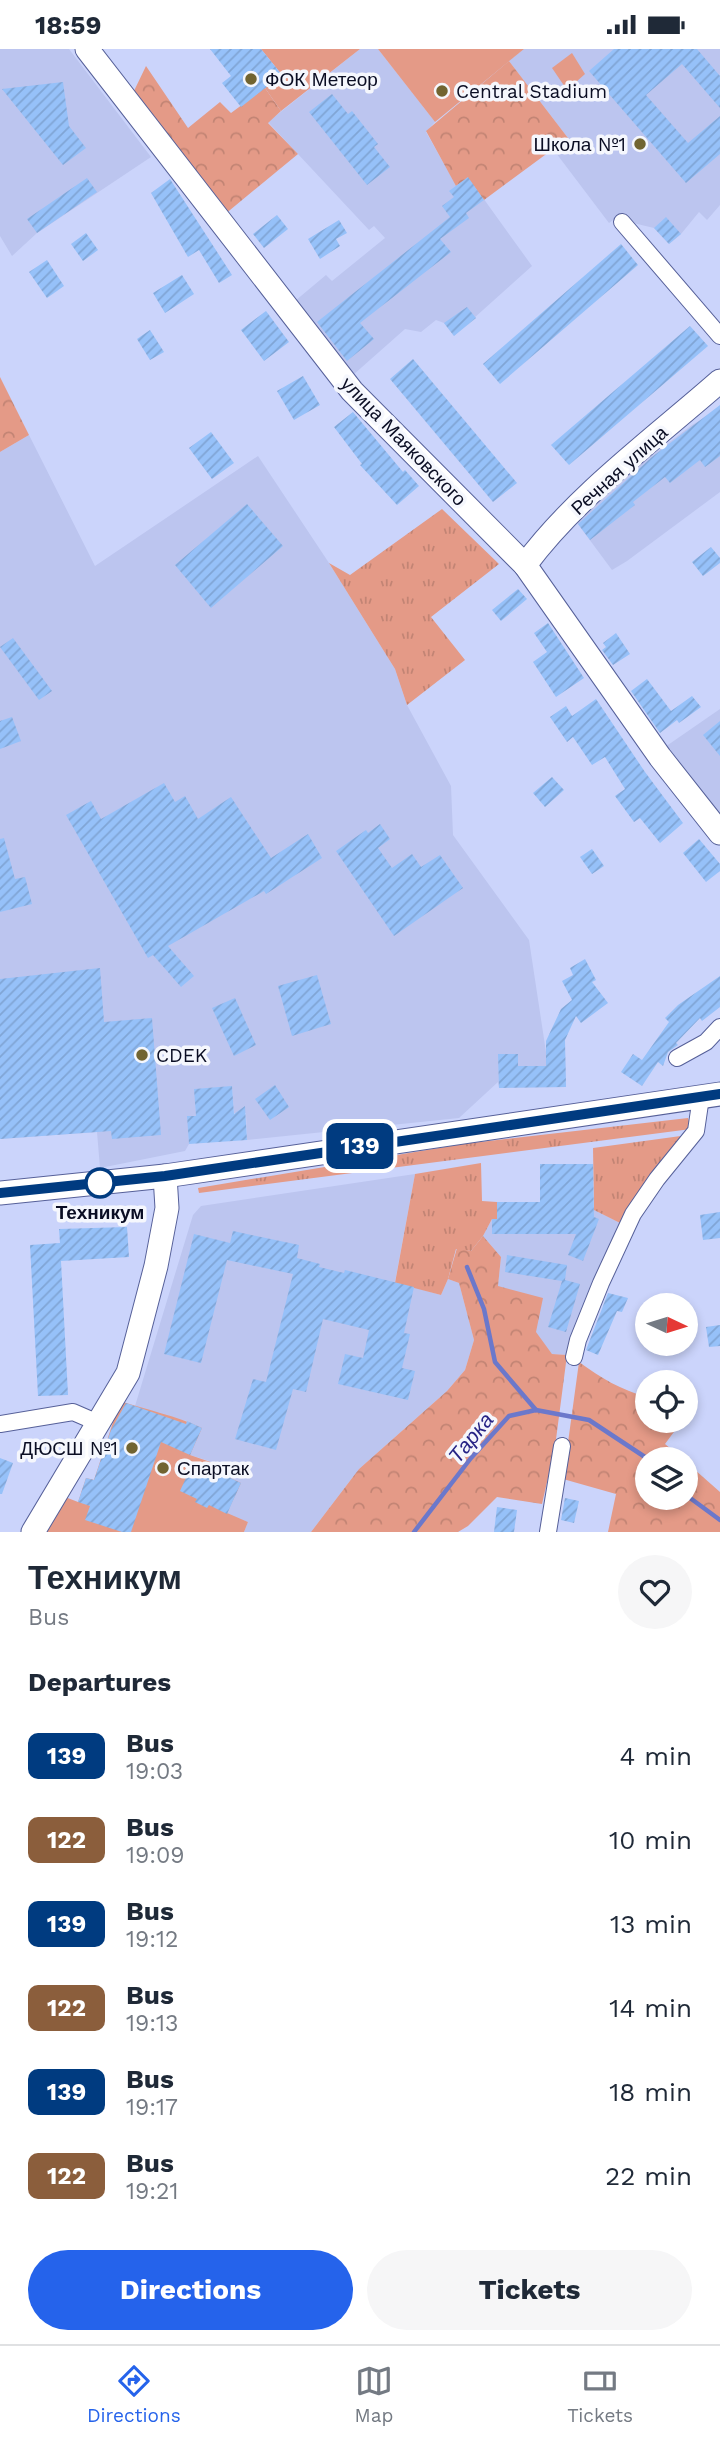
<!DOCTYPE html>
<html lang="en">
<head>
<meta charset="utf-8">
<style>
  :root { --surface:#fff; --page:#f6f6f7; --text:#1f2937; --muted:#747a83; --line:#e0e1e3; --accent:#2563eb }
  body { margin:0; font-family:"Work Sans",sans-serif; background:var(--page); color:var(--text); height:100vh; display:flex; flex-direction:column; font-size:26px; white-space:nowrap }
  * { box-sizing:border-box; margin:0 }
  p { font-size:23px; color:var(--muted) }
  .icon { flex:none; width:38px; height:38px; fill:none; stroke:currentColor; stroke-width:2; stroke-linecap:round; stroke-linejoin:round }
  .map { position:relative; height:1483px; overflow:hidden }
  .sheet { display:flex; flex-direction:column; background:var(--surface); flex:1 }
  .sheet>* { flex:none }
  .badge { padding:0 14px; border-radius:10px; font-size:24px; line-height:46px }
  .needle { width:46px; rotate:94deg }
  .tools { position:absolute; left:635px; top:1244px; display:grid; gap:14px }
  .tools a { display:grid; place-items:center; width:63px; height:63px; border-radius:50%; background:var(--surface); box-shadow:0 4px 10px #0003; font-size:35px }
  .map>.badge { position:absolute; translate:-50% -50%; box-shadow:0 0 0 4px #fff }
  h2 { padding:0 28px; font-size:26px; line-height:63px }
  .round { display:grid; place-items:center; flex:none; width:74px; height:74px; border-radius:37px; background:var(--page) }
  .summary { display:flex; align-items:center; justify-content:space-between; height:119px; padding:0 28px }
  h1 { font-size:33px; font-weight:700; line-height:52px }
  .button { display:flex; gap:14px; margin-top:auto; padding:14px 28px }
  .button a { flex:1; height:80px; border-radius:42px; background:var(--accent); color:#fff; font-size:28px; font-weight:700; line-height:80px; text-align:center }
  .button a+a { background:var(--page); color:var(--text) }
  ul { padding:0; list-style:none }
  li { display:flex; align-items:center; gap:21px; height:84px; padding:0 28px }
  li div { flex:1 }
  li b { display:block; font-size:26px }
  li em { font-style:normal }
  li .badge { min-width:77px; font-weight:700; text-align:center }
  .status { display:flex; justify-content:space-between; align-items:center; height:49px; padding:0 35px; background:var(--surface); direction:ltr }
  .status svg { height:19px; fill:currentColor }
  .tab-bar { display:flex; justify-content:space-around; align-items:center; height:98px; border-top:2px solid var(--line); background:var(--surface); font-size:19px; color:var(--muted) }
  .tab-bar a { display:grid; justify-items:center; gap:4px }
  .tab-bar .current { color:var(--accent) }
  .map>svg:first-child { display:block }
  .built { fill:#bcc5ef }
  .grass { fill:url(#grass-tufts) }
  .forest { fill:url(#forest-crowns) }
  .park { fill:#e49a87 }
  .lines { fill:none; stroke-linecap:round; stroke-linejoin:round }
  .stream { stroke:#6b78cb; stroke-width:4.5 }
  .building { fill:url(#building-hatch) }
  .street-casing { stroke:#566099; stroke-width:18 }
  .secondary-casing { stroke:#566099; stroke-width:25 }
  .street { stroke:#fff; stroke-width:16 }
  .secondary { stroke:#fff; stroke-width:23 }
  .line-casing { stroke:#fff; stroke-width:16 }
  .line { stroke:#003b80; stroke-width:10 }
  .poi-dot { fill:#716431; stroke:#f5f7fd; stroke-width:2.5 }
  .stop-dot { fill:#fff; stroke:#003b80; stroke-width:3.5 }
  .labels { text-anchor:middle; stroke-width:7; stroke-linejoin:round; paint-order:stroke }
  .poi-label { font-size:19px; fill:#0a0d23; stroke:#f5f7fd; text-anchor:start }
  .street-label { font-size:19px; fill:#0a0d23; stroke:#f5f7fd }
  .stop-label { font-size:19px; font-weight:bold; fill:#0a0d23; stroke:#f5f7fd }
  .water-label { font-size:21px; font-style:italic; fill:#262385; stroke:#f5f7fd }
</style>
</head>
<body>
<div class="status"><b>18:59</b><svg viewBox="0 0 49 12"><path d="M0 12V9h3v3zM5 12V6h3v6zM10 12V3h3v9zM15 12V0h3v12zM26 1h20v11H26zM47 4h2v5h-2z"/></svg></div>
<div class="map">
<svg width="720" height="1483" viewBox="0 0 720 1483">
  <defs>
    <pattern id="grass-tufts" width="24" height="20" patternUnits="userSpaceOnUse" patternTransform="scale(1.75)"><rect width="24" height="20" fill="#e49a87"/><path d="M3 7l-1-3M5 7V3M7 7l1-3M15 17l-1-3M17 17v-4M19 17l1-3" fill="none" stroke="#c28474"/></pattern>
    <pattern id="forest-crowns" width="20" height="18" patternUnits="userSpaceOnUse" patternTransform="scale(1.75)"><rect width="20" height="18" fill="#e49a87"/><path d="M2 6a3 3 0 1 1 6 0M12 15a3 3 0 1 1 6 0" fill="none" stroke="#c28474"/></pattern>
    <pattern id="building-hatch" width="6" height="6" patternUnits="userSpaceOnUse" patternTransform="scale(1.75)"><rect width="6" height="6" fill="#96c1f9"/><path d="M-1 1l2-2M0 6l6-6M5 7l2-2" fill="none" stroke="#80a5d5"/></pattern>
  </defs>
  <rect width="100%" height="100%" fill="#cbd4fb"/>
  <g class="built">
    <polygon points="0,0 69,0 151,108 37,184 12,207 0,187"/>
    <polygon points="360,0 378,0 435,73 426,83 456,136 468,128 532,217 454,287 444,274 436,271 421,283 405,280 353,326 295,252 326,226 332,232 385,189 374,177 369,181 268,73"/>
    <polygon points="524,0 720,0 720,156 707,171 699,163 681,185 669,195 654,179 629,173 622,164 609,174 553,100 568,89 509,12"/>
    <polygon points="706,368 720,384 720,443 627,512 612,521 572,467 692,376"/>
    <polygon points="29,386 95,517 258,407 329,514 395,620 407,656 451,737 453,786 529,891 546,1003 565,1004 566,1038 499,1039 498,1033 459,1069 247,1091 246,1064 234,1064 232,1038 195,1040 196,1067 188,1067 189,1095 185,1102 100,1119 97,1083 0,1090 0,403"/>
    <polygon points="720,660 720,769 665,698"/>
    <polygon points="415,1125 395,1233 441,1246 448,1230 459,1234 474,1291 465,1321 447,1342 359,1420 311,1483 244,1483 248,1473 227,1465 230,1429 222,1416 190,1406 187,1372 169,1369 135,1357 193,1166 201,1157"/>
    <polygon points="594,1161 620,1174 567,1306 552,1305 498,1237 501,1208 483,1187 492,1170"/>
  </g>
  <g class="grass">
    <polygon points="442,460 499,515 431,568 465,611 407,656 395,620 329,514 350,526"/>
    <polygon points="688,1069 691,1080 199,1144 198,1139 463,1095"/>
    <polygon points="688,1086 620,1174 594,1161 593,1099"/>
    <polygon points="481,1114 482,1152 497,1153 497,1170 492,1170 483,1187 471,1202 456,1200 448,1230 441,1246 395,1234 415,1125"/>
  </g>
  <g class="forest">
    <polygon points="509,12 568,89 484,151 468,129 456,137 426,82"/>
    <polygon points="146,17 188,79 220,53 231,64 265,39 281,62 268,74 298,105 224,166 133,44"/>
    <polygon points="0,328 29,386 0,403"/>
    <polygon points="483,1187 501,1208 498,1237 543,1249 536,1283 552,1305 567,1306 555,1398 542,1455 497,1448 468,1477 458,1483 311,1483 359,1420 447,1342 465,1321 474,1291 459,1234 448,1230 457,1199 471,1202"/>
    <path d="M 579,1313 C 601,1329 621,1341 647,1348 L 648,1372 L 682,1372 L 665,1395 L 683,1410 L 648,1410 L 648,1449 L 686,1449 L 686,1413 L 720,1443 L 720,1483 L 608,1483 L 616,1445 L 563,1430 Z"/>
  </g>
  <g class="park">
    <polygon points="261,0 360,0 281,62 265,39 282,26"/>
    <polygon points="378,0 524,0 435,73"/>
    <polygon points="572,4 585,25 567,41 552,19"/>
    <path d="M 120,1352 C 147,1361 177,1367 202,1379 L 190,1406 L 234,1421 L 230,1429 L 241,1434 L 227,1464 L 248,1473 L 244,1483 L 44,1483 L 60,1446 L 78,1453 L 86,1429 L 94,1431 Z"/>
  </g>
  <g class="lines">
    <g class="stream">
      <polyline points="467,1218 484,1260 495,1313 536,1361"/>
      <polyline points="686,1446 720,1471"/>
      <polyline points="414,1483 471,1409 509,1367 536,1361 589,1371 648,1410"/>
    </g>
  </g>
  <g class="building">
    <polygon points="210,0 261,0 282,26 241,58 222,34 231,27"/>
    <polygon points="614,0 697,0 720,27 720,59 682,15 646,46 688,94 720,67 720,105 686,134 589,22"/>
    <polygon points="63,33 69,77 86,99 63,116 2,40"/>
    <polygon points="332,45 348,65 352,62 378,95 374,98 390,118 367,136 309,63"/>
    <polygon points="468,128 484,151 466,164 469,169 440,190 451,203 360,274 374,290 347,312 317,273 450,168 442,157 454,148 449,142"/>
    <polygon points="87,129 97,143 37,184 27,170"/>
    <polygon points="170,130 232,226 219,234 199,201 188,208 151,144"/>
    <polygon points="277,166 288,180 264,199 253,185"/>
    <polygon points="666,168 681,185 669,195 654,179"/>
    <polygon points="339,171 347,184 336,190 340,197 320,210 308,190"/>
    <polygon points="86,184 98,201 83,212 71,195"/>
    <polygon points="621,195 638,216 500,335 483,315"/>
    <polygon points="47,211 64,237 47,249 29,223"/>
    <polygon points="182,226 194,245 165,264 153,244"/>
    <polygon points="467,258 476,269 454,287 444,274"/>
    <polygon points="266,262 289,293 264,312 241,281"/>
    <polygon points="690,277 708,297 569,416 551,396"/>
    <polygon points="150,281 164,303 150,311 137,290"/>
    <polygon points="413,310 517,434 493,453 390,330"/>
    <polygon points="303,327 320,356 294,371 277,342"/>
    <polygon points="720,356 720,407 705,418 700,411 670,434 665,428 633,453 635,456 590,491 578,475 652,408"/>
    <polygon points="353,363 403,423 405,421 419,437 397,456 360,416 362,415 334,378"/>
    <polygon points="211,383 234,414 212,430 189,399"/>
    <polygon points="247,455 283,497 211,559 175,516"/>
    <polygon points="711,498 720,509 720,514 703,527 692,513"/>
    <polygon points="518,540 527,550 501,572 492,561"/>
    <polygon points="548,574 584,629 556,648 533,613 547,603 534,584"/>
    <polygon points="616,584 630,605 613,616 602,601 606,598 603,594"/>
    <polygon points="13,589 52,642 39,651 0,598"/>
    <polygon points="647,630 671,662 692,647 701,658 679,674 677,671 660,684 631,642"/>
    <polygon points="596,650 645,723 683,774 660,794 640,769 634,773 615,747 625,740 605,708 592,716 573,688 567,693 550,668 566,657 572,667"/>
    <polygon points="12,668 21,692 0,700 0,672"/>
    <polygon points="720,672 720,707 703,686"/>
    <polygon points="552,728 564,741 545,758 533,744"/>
    <polygon points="164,734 175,753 185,747 198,770 231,748 271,809 308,785 322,809 266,845 264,842 168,897 194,927 181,938 153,906 148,909 66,766 91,752 101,770"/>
    <polygon points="380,775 390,790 378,799 392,819 412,805 421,818 440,806 463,839 394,887 336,802 366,781 368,784"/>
    <polygon points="4,789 15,830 25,828 32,855 0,863 0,790"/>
    <polygon points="699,790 720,815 720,822 706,833 683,804"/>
    <polygon points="592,800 604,817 592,825 580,808"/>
    <polygon points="585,910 596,931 592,933 608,954 581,974 576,967 565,991 566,1038 499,1039 498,1005 518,1005 518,1017 546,1017 546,992 561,960 572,951 562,932 573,926 570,919"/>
    <polygon points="100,919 104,973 152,969 161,1086 112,1090 111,1082 0,1090 0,930"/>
    <polygon points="317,926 331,975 292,987 278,937"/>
    <polygon points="720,927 720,958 702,972 700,969 676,994 678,996 668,1003 663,1017 658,1013 642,1037 621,1023 633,1005 642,1011 669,973 665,969 678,956"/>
    <polygon points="235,949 256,996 234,1007 212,959"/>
    <polygon points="275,1036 289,1058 270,1071 255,1050"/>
    <polygon points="232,1037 234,1065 245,1057 247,1091 189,1095 187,1067 196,1067 194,1040"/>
    <polygon points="540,1115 593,1115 594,1168 599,1170 583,1212 568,1206 576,1185 492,1185 492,1170 497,1170 497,1153 540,1153"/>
    <polygon points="720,1163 720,1189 703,1191 700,1166"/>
    <polygon points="127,1178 129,1208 61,1212 68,1346 38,1347 30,1196 60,1194 59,1180"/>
    <polygon points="233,1182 299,1196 297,1209 320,1215 319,1218 344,1224 345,1221 414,1238 404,1284 410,1285 402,1319 415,1322 408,1351 338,1335 345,1305 363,1309 369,1281 323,1270 306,1343 293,1340 276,1401 235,1390 253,1330 266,1333 293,1225 227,1211 201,1314 164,1305 194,1185 230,1194"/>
    <polygon points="507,1206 567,1216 565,1231 580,1235 566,1283 548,1278 562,1232 505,1223"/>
    <polygon points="608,1244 628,1249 622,1263 617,1262 598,1306 586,1301"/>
    <polygon points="720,1276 720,1297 709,1298 706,1278"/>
    <polygon points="126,1354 186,1375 187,1372 202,1379 190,1406 161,1393 131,1483 122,1483 85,1471 90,1457 78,1453 86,1429 94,1431 111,1381"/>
    <polygon points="0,1409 13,1414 2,1445 0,1445"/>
    <polygon points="222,1416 234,1421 230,1429 241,1434 227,1465 209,1456 207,1459 195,1453 197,1450 180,1442 190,1420 215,1431"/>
    <polygon points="565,1449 579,1452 574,1474 561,1471"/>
    <polygon points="497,1458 517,1461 514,1483 494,1483"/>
  </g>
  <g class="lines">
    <defs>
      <g id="street">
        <polyline points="622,173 720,287"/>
        <polyline points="677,1009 706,993 720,978"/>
        <polyline points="574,1308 578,1291 601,1234 633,1165 657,1130 696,1082 701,1048"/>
        <polyline points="0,1375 73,1363 96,1373"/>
        <polyline points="548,1483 562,1397"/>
      </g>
      <g id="secondary">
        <polyline points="87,0 352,342 525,516 660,708 720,784"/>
        <path d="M 525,516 C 577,446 654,390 720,332"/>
        <polyline points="0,1144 165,1127 720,1045"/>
        <polyline points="33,1483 128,1324 156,1217 167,1159 165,1127"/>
      </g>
    </defs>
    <use href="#street" class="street-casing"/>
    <use href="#secondary" class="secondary-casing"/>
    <use href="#street" class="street"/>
    <use href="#secondary" class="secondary"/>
  </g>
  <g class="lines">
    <defs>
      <polyline id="line" points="0,1144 165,1127 720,1045"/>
    </defs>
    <use href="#line" class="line-casing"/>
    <use href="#line" class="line"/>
  </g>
  <g class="poi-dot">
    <circle cx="251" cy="30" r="7"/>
    <circle cx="442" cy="42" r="7"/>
    <circle cx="640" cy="95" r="7"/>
    <circle cx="142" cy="1006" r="7"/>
    <circle cx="132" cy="1399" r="7"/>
    <circle cx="163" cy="1419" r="7"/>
  </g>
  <circle class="stop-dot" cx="100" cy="1134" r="14"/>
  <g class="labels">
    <g class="poi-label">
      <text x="265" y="37">ФОК Метеор</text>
      <text x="456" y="49">Central Stadium</text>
      <text x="626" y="102" text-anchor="end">Школа №1</text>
      <text x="156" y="1013">CDEK</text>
      <text x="118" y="1406" text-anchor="end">ДЮСШ №1</text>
      <text x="177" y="1426">Спартак</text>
    </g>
    <g class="street-label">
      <text transform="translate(404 392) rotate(46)" y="7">улица Маяковского</text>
      <text transform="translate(619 421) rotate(-42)" y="7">Речная улица</text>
    </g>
    <g class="stop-label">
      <text x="100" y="1170">Техникум</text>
    </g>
    <g class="water-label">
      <text transform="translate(471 1389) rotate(-51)" y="7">Тарка</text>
    </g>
  </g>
</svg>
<div class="tools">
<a><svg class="needle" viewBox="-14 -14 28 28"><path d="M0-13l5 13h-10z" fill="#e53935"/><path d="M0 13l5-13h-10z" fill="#747a83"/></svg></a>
<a><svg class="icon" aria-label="locate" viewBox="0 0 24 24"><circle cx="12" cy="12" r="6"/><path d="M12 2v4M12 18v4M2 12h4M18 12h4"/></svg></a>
<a><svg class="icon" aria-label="layers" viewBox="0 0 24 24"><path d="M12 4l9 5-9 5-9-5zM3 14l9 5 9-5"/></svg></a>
</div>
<b class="badge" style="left:360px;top:1097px;background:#003b80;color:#fff">139</b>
</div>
<section class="sheet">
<div class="summary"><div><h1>Техникум</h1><p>Bus</p></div><a class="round"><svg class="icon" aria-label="heart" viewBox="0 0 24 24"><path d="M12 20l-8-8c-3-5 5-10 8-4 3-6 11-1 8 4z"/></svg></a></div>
<h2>Departures</h2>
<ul>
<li><span class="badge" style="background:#003b80;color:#fff">139</span><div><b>Bus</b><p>19:03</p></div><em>4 min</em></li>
<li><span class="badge" style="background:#8b5e3c;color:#fff">122</span><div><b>Bus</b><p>19:09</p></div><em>10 min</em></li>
<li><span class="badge" style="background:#003b80;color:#fff">139</span><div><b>Bus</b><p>19:12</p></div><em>13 min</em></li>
<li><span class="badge" style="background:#8b5e3c;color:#fff">122</span><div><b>Bus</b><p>19:13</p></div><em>14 min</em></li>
<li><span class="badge" style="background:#003b80;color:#fff">139</span><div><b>Bus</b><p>19:17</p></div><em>18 min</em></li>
<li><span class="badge" style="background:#8b5e3c;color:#fff">122</span><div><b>Bus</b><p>19:21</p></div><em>22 min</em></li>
</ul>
<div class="button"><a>Directions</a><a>Tickets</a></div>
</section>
<nav class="tab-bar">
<a class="current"><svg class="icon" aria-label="directions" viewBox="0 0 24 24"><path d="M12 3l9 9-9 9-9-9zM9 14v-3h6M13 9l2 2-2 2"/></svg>Directions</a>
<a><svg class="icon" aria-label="map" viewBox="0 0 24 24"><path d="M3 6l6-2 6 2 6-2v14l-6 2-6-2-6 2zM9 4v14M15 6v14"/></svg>Map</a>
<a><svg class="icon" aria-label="tickets" viewBox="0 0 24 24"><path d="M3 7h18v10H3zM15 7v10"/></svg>Tickets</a>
</nav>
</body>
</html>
